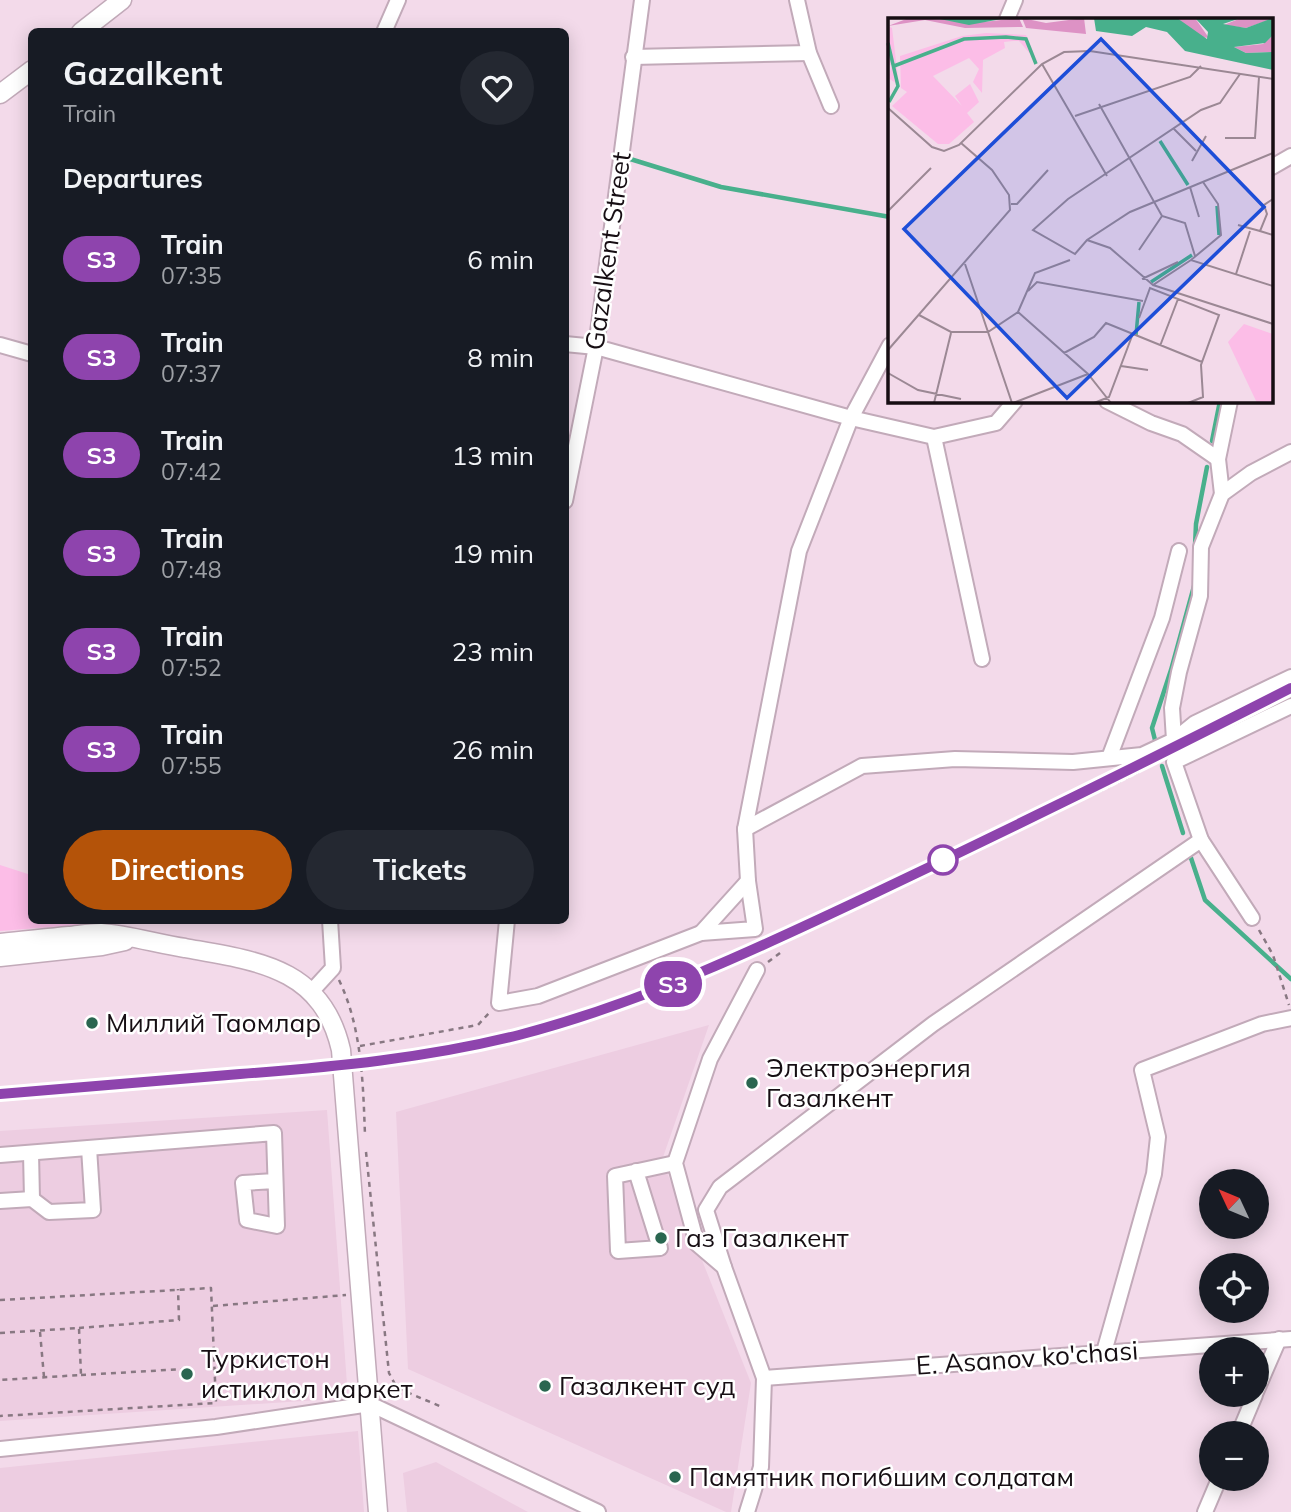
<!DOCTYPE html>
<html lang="en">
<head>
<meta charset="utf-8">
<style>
  :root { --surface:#171b24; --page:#242831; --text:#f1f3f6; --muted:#9ea1a6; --accent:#b45309 }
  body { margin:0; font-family:Mulish,sans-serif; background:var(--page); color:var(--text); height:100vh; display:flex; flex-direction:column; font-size:26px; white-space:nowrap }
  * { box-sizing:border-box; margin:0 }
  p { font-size:23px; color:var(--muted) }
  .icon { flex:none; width:38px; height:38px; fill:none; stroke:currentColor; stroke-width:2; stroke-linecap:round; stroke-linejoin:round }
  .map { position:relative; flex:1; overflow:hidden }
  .panel { position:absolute; left:28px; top:28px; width:541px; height:896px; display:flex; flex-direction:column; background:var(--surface); border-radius:10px; box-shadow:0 4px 18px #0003 }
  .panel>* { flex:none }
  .badge { padding:0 14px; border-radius:23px; font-size:24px; line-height:46px }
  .needle { width:46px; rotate:314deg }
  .fabs { position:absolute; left:1199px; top:1169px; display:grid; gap:14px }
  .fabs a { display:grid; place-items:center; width:70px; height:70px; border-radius:50%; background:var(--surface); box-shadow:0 4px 18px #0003; font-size:35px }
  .map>.badge { position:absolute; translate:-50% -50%; box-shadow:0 0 0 4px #fff }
  h2 { padding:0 35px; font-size:26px; line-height:63px }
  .round { display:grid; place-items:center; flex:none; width:74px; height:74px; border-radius:37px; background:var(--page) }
  .headline { display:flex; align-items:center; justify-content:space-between; height:119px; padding:0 35px }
  h1 { font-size:33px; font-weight:700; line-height:52px }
  .primary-button { display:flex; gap:14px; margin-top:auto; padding:14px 35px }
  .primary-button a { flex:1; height:80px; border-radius:42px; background:var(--accent); color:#fff; font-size:28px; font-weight:700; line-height:80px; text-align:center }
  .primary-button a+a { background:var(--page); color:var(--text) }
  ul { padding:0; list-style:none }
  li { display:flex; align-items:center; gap:21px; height:98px; padding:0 35px }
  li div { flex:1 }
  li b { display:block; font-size:26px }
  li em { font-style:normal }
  li .badge { min-width:77px; font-weight:700; text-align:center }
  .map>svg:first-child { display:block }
  .built { fill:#edcde1 }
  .green { fill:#fcbde7 }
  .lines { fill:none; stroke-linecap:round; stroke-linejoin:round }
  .stream { stroke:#48b08c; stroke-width:4.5 }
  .minor-casing { stroke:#c2aab9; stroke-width:18 }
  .major-casing { stroke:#c2aab9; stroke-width:21 }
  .path { stroke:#887882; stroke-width:2.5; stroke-dasharray:5 5; stroke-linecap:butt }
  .minor { stroke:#fff; stroke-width:14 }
  .major { stroke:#fff; stroke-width:18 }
  .rail-casing { stroke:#554851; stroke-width:7 }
  .rail { stroke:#fff; stroke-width:4.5; stroke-dasharray:13; stroke-linecap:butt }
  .line-casing { stroke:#fff; stroke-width:16 }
  .line { stroke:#8e44ad; stroke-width:10 }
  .stop-dot { fill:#fff; stroke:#8e44ad; stroke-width:3.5 }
  .poi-dot { fill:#2a6650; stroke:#fff; stroke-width:2.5 }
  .labels { text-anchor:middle; stroke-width:5; stroke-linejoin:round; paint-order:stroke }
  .street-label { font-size:26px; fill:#160e13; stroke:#fff }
  .poi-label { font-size:26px; fill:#160e13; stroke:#fff; text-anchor:start }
  .inset-river { fill:none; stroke:#48b08c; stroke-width:3.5 }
  .inset-road { fill:none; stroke:#9b8894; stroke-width:2 }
  .view { fill:#1d4ed8; fill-opacity:0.15; stroke:#1d4ed8; stroke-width:3.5 }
  .inset-edge { fill:none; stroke:#160e13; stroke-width:3.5 }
</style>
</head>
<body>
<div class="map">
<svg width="1291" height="1512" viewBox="0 0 1291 1512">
  <rect width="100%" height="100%" fill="#f3daea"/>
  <g class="built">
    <polygon points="709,1025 662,1160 751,1383 731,1512 726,1512 408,1369 396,1112"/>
    <polygon points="327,1110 348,1398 0,1421 0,1131"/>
    <polygon points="358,1431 364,1512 0,1512 0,1468"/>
    <polygon points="436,1462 528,1512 407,1512 403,1473"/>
  </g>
  <polygon class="green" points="0,865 31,875 32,920 90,921 90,924 0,931"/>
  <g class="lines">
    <g class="stream">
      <polyline points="627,158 721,187 890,217"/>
      <polyline points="1212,441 1220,401"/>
      <polyline points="1195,546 1196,524 1207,467"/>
      <polyline points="1156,744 1152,728 1171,670 1194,586"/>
      <polyline points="1162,766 1183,833"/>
      <polyline points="1191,858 1205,900 1291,979"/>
    </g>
    <defs>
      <g id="minor">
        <polyline points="797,0 809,53 831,106"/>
        <polyline points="1007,19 1015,0"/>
        <polyline points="384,32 398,0"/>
        <polyline points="633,57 809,53"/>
        <polyline points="1272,167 1291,156"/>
        <polyline points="565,344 596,347 851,418 934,437 996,423 1015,401"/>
        <polyline points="0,345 32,354"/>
        <polyline points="1107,401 1151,423 1182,434 1218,459"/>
        <polyline points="934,437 982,659"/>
        <polyline points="1222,494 1218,459 1230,401"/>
        <polyline points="565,501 596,347 642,0"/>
        <polyline points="1174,740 1195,723 1291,677"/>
        <polyline points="1109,758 1162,618 1179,551"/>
        <polyline points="745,829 862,766 955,759 1073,762 1142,755 1174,740 1172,708 1179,672 1200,596 1201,547 1222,494 1251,473 1291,452"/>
        <polyline points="1252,918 1201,840 1174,762 1291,706"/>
        <polyline points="507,920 499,1003 538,996 701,933 755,929 748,881 745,829 799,551 851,418 890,345"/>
        <polyline points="701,933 748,881"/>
        <polyline points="311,992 333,968 330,920"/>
        <polyline points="31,1153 32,1199"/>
        <polyline points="0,1155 274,1133 277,1226 247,1220 243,1183 275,1181"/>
        <polyline points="636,1171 660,1248 618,1251 615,1176 675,1163"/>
        <polyline points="0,1201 32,1199 49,1212 93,1210 89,1148"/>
        <polyline points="724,1267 706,1210 720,1187 933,1024 1201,840"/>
        <polyline points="1104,1352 1154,1174 1158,1137 1142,1070 1262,1024 1291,1018"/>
        <polyline points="764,1378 1291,1339"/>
        <polyline points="1256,1392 1279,1339"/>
        <polyline points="1239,1433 1255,1395"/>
        <polyline points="0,1449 216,1427 370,1404 598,1512"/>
        <polyline points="747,1512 761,1467 764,1378 724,1267 697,1244 675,1163 710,1059 757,970"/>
        <polyline points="1205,1512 1219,1479"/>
      </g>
      <g id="major">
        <polyline points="81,32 122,0"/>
        <polyline points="0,94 32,70"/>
        <path d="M 0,943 C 23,941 46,938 69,936 C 79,935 91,933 101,933 C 129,935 158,944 185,948 C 257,961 322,967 341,1050 L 378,1512"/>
        <polyline points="0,957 102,946 125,941"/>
      </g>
    </defs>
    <use href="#minor" class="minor-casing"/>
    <use href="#major" class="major-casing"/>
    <g class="path">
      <polyline points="1098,792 1143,770"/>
      <polyline points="1259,930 1273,955 1289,1005"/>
      <polyline points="768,962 780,953"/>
      <path d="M 339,980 C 362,1028 363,1083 365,1135"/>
      <polyline points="360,1046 478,1025 489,1013"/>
      <polyline points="366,1152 389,1373 397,1388 442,1407"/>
      <polyline points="0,1300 211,1288 216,1403 0,1416"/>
      <polyline points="213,1306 346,1295"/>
      <polyline points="79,1328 179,1320 178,1289"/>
      <polyline points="40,1332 44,1377"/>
      <polyline points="0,1333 79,1328 81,1375 0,1380"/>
      <polyline points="81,1375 184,1369"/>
    </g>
    <use href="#minor" class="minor"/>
    <use href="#major" class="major"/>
    <defs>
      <path id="rail" d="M 0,1094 C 80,1088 160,1081 240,1075 C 334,1067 428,1059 519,1035 C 651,1000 773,942 896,883 C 1028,820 1160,754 1291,688"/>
    </defs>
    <use href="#rail" class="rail-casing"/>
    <use href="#rail" class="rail"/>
  </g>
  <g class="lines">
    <defs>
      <path id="line" d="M 0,1094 C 80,1087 160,1081 240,1074 C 334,1067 428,1058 519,1035 C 645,1002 761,947 877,892 C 1016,826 1154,758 1291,688"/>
    </defs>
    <use href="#line" class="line-casing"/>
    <use href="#line" class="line"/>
  </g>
  <circle class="stop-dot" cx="943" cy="860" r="14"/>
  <g class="poi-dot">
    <circle cx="92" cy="1023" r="7"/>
    <circle cx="752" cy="1083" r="7"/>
    <circle cx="661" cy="1238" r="7"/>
    <circle cx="187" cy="1374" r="7"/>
    <circle cx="545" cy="1386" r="7"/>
    <circle cx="675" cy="1477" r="7"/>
  </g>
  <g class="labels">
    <g class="street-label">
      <text transform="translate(608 251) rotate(-82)" y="9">Gazalkent Street</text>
      <text transform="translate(1027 1358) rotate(-4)" y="9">E. Asanov ko'chasi</text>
    </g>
    <g class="poi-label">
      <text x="106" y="1032">Миллий Таомлар</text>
      <text x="766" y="1077">Электроэнергия<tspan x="766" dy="30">Газалкент</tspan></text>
      <text x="675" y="1247">Газ Газалкент</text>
      <text x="201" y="1368">Туркистон<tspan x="201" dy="30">истиклол маркет</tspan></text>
      <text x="559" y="1395">Газалкент суд</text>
      <text x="689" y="1486">Памятник погибшим солдатам</text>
    </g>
  </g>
  <g transform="translate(888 18)">
    <rect width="385" height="385" fill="#f3daea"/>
    <path d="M 0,8 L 4,10 L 11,67 L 0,60 L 4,47 L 0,47 ZM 98,15 L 138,17 L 150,45 L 131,23 L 125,23 L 116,24 L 117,30 L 95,42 L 94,75 L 85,64 L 91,51 L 81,40 L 45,58 L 74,88 L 67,78 L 82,66 L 91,84 L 79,95 L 86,104 L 61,126 L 50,126 L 4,88 L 19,74 L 13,70 L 12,38 L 74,18 ZM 356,306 L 385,316 L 385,385 L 369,385 L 340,324 Z" fill="#fcbde7"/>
    <path d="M 21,0 L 96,4 L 131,0 L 135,9 L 77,10 L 37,2 L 0,8 ZM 134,0 L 158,5 L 196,0 L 198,16 L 138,10 ZM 289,0 L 307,0 L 321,20 L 312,19 ZM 353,0 L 383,0 L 384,1 L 358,10 L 336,7 ZM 385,17 L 385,34 L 358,35 L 346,29 L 375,26 Z" fill="#dd92c5"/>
    <path d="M 47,0 L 119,0 L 81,7 ZM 206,0 L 289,0 L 319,21 L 320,14 L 307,0 L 353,0 L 335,6 L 358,10 L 385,0 L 385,17 L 377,25 L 346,29 L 358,35 L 385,34 L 385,52 L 297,33 L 279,14 L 258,9 L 244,18 L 208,13 Z" fill="#48b08c"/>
    <path class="inset-river" d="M 0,25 L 10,68 L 1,84M 6,48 L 76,21 L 118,19 L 138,21 L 148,46M 272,123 L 300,167M 329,188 L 331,217M 263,264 L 304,237M 248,317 L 251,284"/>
    <path class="inset-road" d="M 154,46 L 219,158M 352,56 L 332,85 L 313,92 L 180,181 L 145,212 L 187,236 L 199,222 L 242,194 L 385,135M 211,86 L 274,198 L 297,205 L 307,238M 0,90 L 44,129 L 56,133 L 71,127 L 154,46 L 176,34 L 202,33 L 385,61M 187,98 L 302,59 L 313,48M 286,111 L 308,133M 337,120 L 367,120 L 371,59M 304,143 L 318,118M 302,169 L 311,199M 385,181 L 376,187 L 379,196 L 372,213 L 385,217M 123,186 L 129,186 L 160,152M 0,193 L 43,150M 350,207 L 372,213M 199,222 L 222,230 L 265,267 L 303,242 L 385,268M 251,232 L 274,198M 303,242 L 333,217 L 330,186 L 315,164M 77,246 L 124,385M 348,256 L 362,213M 254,261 L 290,244M 265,267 L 385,306M 140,273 L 149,264 L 255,283M 130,294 L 200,356 L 223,385M 31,297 L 63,314 L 100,314 L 130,294 L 147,255 L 182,242M 251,300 L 262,270 L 331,297 L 313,347 L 315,379 L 300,385M 272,328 L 290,281M 0,332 L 122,192 L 121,177 L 104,152 L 73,125M 176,335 L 206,319 L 218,305 L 314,344M 233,348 L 260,352M 0,355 L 30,372 L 73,381M 46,385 L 63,315M 125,385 L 200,356M 206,385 L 221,379 L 244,318"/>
    <path class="view" d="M 213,21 L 376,189 L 179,380 L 16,211 Z"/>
    <rect width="385" height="385" class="inset-edge"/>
  </g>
</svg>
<div class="fabs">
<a><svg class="needle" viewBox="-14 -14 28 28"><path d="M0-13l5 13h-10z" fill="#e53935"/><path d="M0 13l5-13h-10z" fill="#9ea1a6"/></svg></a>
<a><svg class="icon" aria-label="locate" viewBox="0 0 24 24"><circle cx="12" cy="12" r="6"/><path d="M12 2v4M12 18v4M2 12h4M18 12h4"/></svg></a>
<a>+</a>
<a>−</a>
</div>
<b class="badge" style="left:673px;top:984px;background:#8e44ad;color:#fff">S3</b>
<section class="panel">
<div class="headline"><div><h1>Gazalkent</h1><p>Train</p></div><a class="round"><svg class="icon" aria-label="heart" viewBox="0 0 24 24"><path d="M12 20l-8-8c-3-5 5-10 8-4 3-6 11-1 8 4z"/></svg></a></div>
<h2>Departures</h2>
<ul>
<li><span class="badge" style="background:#8e44ad;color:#fff">S3</span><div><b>Train</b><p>07:35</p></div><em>6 min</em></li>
<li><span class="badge" style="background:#8e44ad;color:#fff">S3</span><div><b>Train</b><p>07:37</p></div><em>8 min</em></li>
<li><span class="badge" style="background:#8e44ad;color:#fff">S3</span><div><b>Train</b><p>07:42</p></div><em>13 min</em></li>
<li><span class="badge" style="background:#8e44ad;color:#fff">S3</span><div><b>Train</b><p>07:48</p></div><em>19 min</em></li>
<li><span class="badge" style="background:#8e44ad;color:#fff">S3</span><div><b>Train</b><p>07:52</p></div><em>23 min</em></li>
<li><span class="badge" style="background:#8e44ad;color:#fff">S3</span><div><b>Train</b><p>07:55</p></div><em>26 min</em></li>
</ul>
<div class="primary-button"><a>Directions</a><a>Tickets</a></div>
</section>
</div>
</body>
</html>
